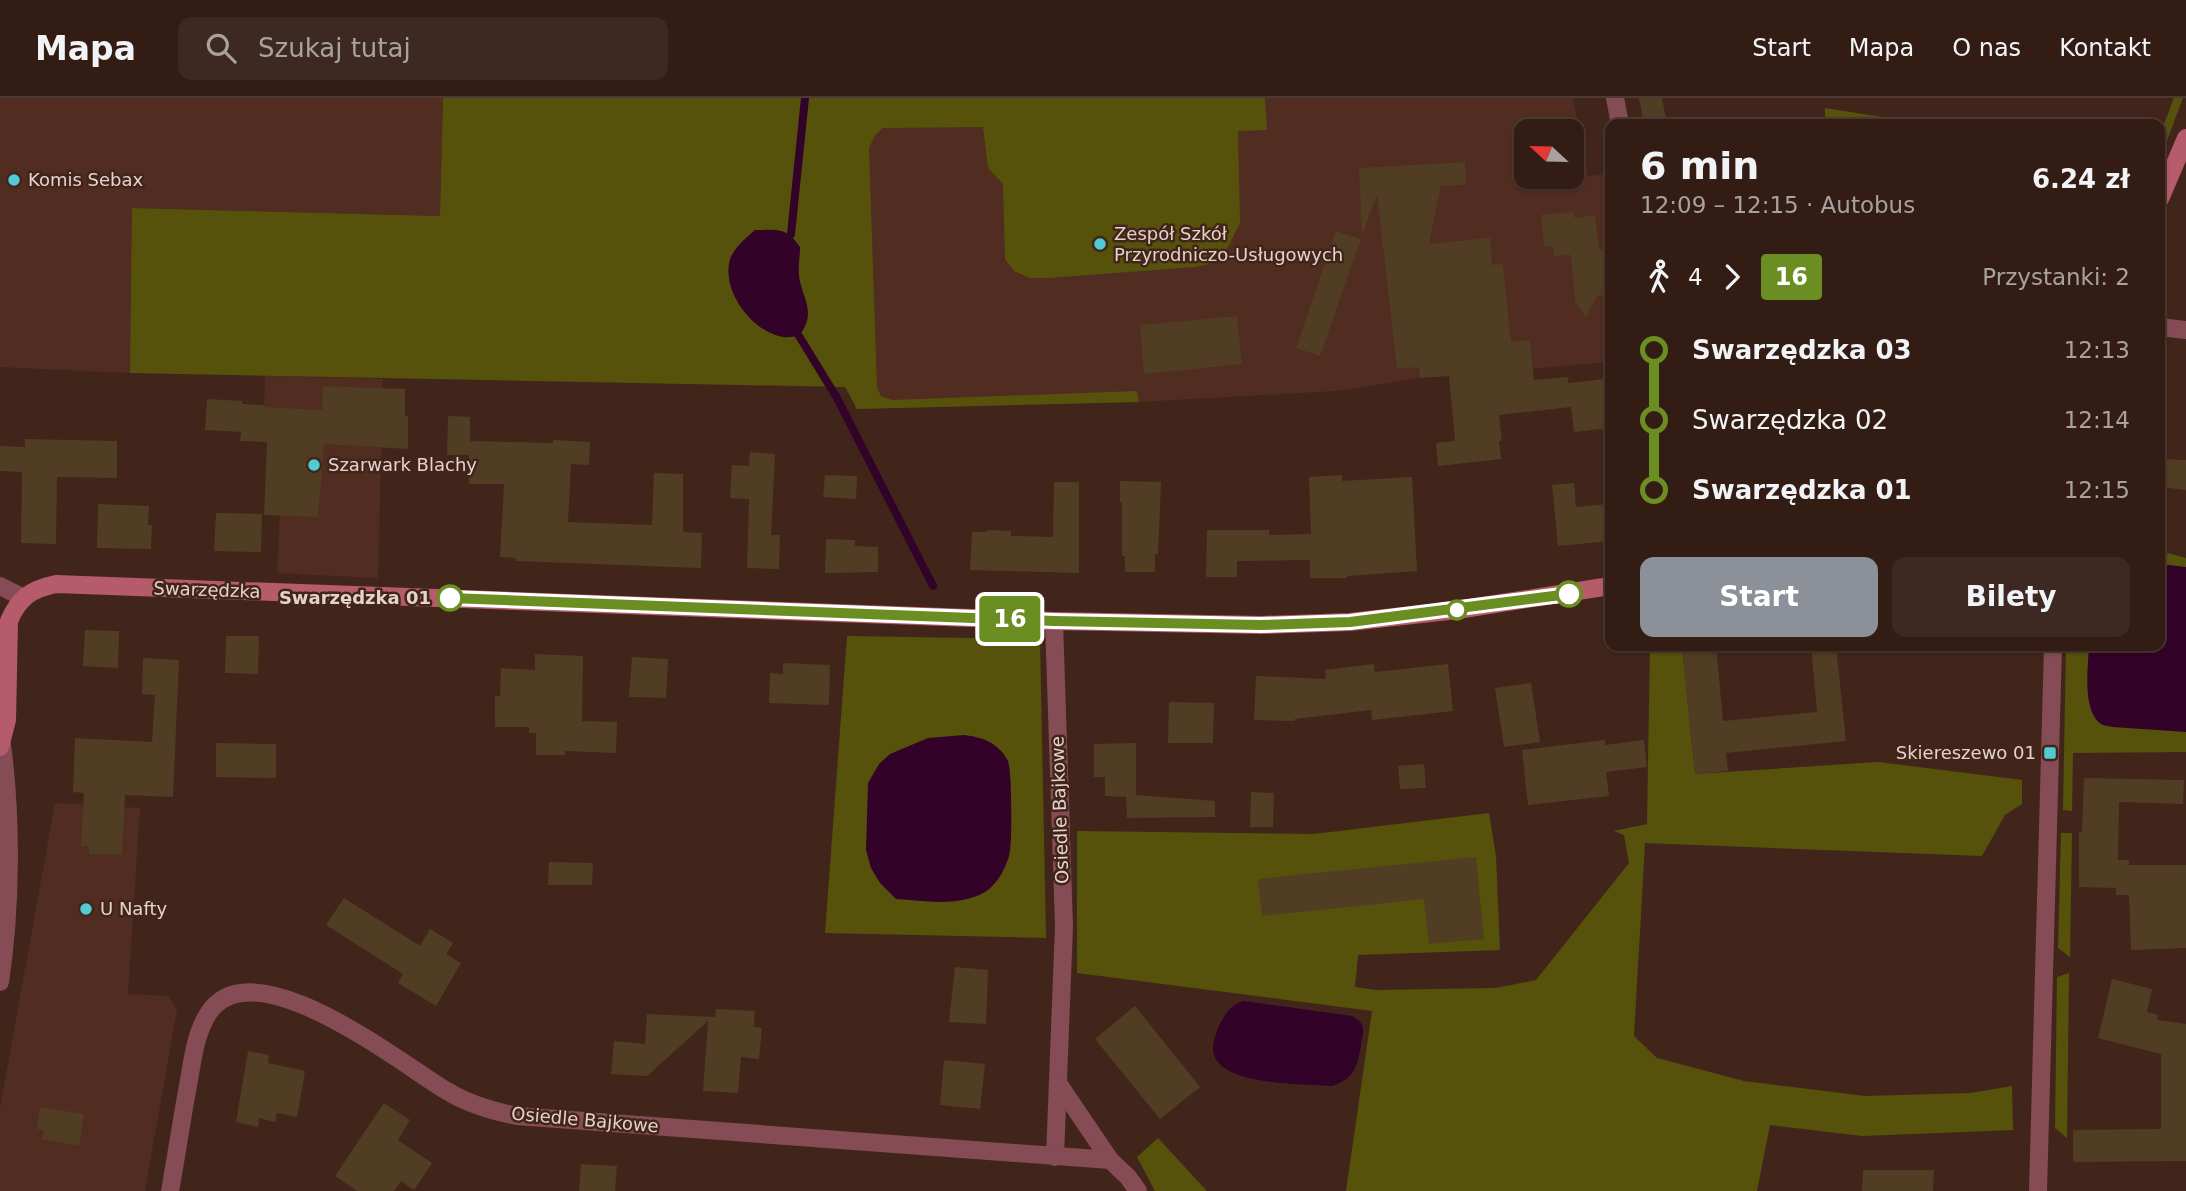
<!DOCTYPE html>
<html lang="pl">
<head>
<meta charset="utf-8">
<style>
  :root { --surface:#321c14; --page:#3d2922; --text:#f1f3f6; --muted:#a8a1a0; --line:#4d3a34; --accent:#8c9099 }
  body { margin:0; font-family:"DejaVu Sans",sans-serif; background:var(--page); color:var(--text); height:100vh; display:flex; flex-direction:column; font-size:26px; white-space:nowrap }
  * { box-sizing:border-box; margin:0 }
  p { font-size:23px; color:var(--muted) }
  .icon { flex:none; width:38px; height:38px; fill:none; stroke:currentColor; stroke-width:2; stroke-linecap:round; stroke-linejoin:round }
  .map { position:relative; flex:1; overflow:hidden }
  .panel { position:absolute; left:1605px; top:21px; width:560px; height:532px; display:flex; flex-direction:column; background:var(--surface); border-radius:14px; box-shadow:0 2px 5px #0004,0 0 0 2px var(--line) }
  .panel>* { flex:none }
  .badge { padding:0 14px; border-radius:5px; font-size:24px; line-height:46px }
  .needle { width:46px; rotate:292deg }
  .fabs { position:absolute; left:1514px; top:21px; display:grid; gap:14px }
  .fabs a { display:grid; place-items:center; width:70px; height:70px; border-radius:14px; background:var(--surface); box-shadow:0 2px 5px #0004,0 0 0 2px var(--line); font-size:35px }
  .map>.badge { position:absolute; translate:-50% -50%; box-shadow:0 0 0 4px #fff }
  .legs { display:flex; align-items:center; gap:10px; height:77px; padding:0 35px; font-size:23px }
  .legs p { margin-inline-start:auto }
  .summary { display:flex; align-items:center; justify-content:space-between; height:119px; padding:0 35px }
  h1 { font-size:38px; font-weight:600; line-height:52px }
  .button { display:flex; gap:14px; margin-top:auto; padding:14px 35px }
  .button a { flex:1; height:80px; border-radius:14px; background:var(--accent); color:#fff; font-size:28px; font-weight:600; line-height:80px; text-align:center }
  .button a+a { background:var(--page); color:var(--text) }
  ul { padding:0 35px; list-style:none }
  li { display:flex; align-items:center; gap:24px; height:70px; font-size:26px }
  li i { display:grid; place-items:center; width:10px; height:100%; margin:0 9px; background:currentColor }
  li i::after { content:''; width:18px; height:18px; margin:-9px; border:5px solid; border-radius:50%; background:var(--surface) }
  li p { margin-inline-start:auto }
  li:first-child i { background:linear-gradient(#0000 50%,currentColor 0) }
  li:last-child i { background:linear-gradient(currentColor 50%,#0000 0) }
  header { display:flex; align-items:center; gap:42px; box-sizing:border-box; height:98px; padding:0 35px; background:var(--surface); border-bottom:2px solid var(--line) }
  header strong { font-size:33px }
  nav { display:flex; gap:38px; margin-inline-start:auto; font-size:24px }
  .search { width:490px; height:63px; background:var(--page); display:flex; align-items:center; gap:18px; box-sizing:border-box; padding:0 24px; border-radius:14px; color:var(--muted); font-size:26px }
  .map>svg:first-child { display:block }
  .built { fill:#502d20; fill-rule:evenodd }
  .green { fill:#57520b }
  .water { fill:#330228 }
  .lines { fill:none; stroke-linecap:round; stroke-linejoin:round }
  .stream { stroke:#330228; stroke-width:8 }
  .building { fill:#503d23 }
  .street { stroke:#854c55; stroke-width:18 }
  .secondary { stroke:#b55b6a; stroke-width:18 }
  .line-1-casing { stroke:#fff; stroke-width:16 }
  .line-1 { stroke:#6b8e23; stroke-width:10 }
  .poi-dot { fill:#51ccd2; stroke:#42251a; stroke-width:2.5 }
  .stop-1-dot { fill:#fff; stroke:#6b8e23; stroke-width:3.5 }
  .labels { text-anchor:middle; stroke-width:5; stroke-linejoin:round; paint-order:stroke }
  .poi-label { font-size:18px; fill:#e5d2cb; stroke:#42251a; text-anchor:start }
  .street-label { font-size:18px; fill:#e5d2cb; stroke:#42251a }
  .stop-label { font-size:18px; font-weight:bold; fill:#e5d2cb; stroke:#42251a; text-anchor:end }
</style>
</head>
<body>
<header>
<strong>Mapa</strong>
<div class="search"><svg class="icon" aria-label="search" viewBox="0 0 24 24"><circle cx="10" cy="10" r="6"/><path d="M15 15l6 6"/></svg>Szukaj tutaj</div>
<nav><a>Start</a><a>Mapa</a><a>O nas</a><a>Kontakt</a></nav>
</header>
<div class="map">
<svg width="2186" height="1093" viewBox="0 0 2186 1093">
  <rect width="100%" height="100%" fill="#42251a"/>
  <g class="built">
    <polygon points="0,0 443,0 440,118 133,110 130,275 0,269"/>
    <path d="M 820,0 L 1573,0 L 1588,78 L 1610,76 L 1610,264 L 1420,280 L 1336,293 L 1139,304 L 857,311 L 845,289 ZM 1526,33 L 1572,33 L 1572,79 L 1526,79 Z"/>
    <polygon points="265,278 383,281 378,480 277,475 281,391 267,345 263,344"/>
    <polygon points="55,705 140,710 128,896 168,898 177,912 145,1093 0,1093 0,1010"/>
  </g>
  <g class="green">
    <polygon points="443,0 1265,0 1267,32 1238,33 1240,125 1225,155 1213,165 1195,169 1048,180 1030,180 1014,173 1005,161 1003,86 988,70 983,29 883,30 875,37 869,50 877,290 881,298 892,302 1137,293 1139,304 857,311 845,289 130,275 132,110 440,118"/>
    <polygon points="2174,0 2183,0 2160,61 2160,36"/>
    <polygon points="1825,10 1926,26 1825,26"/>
    <polygon points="2160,453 2186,460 2186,654 2073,655 2072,713 2063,712 2066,548 2160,548"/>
    <polygon points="847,538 1040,541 1046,840 825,835"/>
    <polygon points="1650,548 1682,548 1695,676 1878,664 2022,682 2022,706 2005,717 1982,758 1645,745 1634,938 1657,960 1744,983 1865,998 1971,995 2012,988 2013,1032 1862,1038 1770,1027 1757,1093 1346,1093 1372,913 1077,875 1077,733 1314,736 1489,715 1496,758 1500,852 1358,857 1355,889 1376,892 1496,890 1536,882 1629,765 1624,737 1614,733 1647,726"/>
    <polygon points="2061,735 2072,735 2070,859 2058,850"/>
    <polygon points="2069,875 2067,1040 2055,1030 2057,879"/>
    <polygon points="1158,1040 1206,1092 1206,1093 1155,1093 1137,1059"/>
  </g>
  <g class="water">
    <path d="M 755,132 C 778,132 786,129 800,149 C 800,158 798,169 799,178 C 803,203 817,214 799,238 C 795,238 788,240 783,239 C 752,234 721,193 730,161 C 734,150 746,140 755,132 Z"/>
    <path d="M 2160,466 L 2186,469 L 2186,634 L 2113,629 C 2109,628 2105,628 2101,626 C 2082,613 2088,568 2089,548 L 2160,548 Z"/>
    <path d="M 964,637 C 982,639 999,645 1008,663 C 1012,672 1012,741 1010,753 C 1008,767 997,787 985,794 C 959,809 925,803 896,801 L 880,785 L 871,770 L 866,752 L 868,685 L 879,666 L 890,656 L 928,640 Z"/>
    <path d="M 1244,903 L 1352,918 C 1357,921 1363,925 1363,931 C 1364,936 1361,943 1361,948 C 1357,969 1354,981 1332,988 C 1305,986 1235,987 1218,964 C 1209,953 1214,940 1219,928 C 1225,916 1231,906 1244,903 Z"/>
  </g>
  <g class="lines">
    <g class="stream">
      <polyline points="791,136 805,0"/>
      <polyline points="799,238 837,300 933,488"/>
    </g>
  </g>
  <g class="building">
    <polygon points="1639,0 1662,0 1667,26 1644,26"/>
    <polygon points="1465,64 1466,87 1441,88 1429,146 1490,140 1492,167 1503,166 1511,244 1530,242 1534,282 1568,279 1568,285 1605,281 1610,330 1574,334 1571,309 1499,317 1502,343 1499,343 1501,361 1438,368 1436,345 1455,343 1449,278 1420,280 1419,269 1397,271 1377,96 1362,138 1359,70"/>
    <polygon points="1573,114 1575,120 1595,117 1599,152 1610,151 1610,196 1597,198 1586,219 1575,204 1571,157 1554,158 1553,148 1544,149 1541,117"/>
    <polygon points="1336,133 1361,141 1320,258 1296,250"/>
    <polygon points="1237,218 1242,266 1144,276 1140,227"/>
    <polygon points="323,288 405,291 405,318 408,318 408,351 324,346 318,419 264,417 267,344 240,343 241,334 205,332 207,301 242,303 242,306 264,307 264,309 322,312"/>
    <polygon points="448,318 470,319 470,343 553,345 553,342 590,344 589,367 571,366 568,424 652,427 654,375 683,376 683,434 702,435 701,470 516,463 516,460 500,459 504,386 469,386 469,357 447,357"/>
    <polygon points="25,341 117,343 117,380 57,379 56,446 21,445 22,374 0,373 0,348 25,349"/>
    <polygon points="750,354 775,356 771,437 780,437 779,471 747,470 749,401 730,400 732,367 749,368"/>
    <polygon points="2160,361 2186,362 2186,392 2160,389"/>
    <polygon points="825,377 857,378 856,401 823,399"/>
    <polygon points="1342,377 1342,383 1412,379 1417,473 1347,478 1347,480 1310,480 1310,462 1237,463 1237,479 1206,479 1207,432 1269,432 1269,437 1311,436 1309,379"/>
    <polygon points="1120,383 1161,384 1158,456 1155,456 1155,474 1125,474 1125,458 1122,458 1122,404 1120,404"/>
    <polygon points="1054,384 1079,384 1079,475 970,472 972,434 987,434 987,432 1011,433 1011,438 1053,439"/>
    <polygon points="1574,385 1576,409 1608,406 1610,443 1558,448 1552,387"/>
    <polygon points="98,406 149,408 148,427 152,427 151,451 97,450"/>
    <polygon points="216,415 262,416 261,454 214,453"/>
    <polygon points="826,441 855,442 855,448 878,449 878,474 825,475"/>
    <polygon points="85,532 119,533 118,570 83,568"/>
    <polygon points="226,538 259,538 258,576 225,575"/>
    <polygon points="1682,548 1716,548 1723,623 1817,614 1811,548 1836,548 1846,643 1726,655 1728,673 1695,676"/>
    <polygon points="535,556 583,558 582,623 617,624 616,655 565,653 565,657 536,657 536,635 529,635 529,629 495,629 495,598 500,598 501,570 535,572"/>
    <polygon points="632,559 668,561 666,600 629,599"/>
    <polygon points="143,560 179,562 173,699 125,697 122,757 89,756 89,748 81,748 84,695 73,694 75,640 152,644 155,597 142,596"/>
    <polygon points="783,565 830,567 829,607 769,605 770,575 783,576"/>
    <polygon points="1374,566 1375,574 1448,566 1453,613 1372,622 1371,612 1295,621 1294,623 1254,622 1256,578 1326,581 1325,572"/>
    <polygon points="1531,585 1540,644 1504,649 1495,590"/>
    <polygon points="1169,604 1214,605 1213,645 1168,645"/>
    <polygon points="1605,642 1605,647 1644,642 1647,669 1606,674 1609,698 1528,707 1522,652"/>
    <polygon points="216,645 276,646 276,680 216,679"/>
    <polygon points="1136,645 1136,697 1215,703 1215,719 1127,720 1126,699 1105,698 1105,679 1094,679 1094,646"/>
    <polygon points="1424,666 1426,690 1400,691 1398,668"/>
    <polygon points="2084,680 2184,682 2183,706 2119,704 2118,762 2129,762 2129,767 2186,767 2186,850 2131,852 2129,797 2116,797 2116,790 2079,789 2079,734 2082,734"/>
    <polygon points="1251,694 1274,695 1273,729 1250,729"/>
    <polygon points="1476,759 1484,841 1429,846 1424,801 1262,818 1258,781"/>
    <polygon points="549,764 593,765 592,787 548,787"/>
    <polygon points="344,800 420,848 430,831 453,845 446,856 461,865 436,908 398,885 403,876 326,827"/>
    <polygon points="955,869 988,872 986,926 949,924"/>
    <polygon points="2112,881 2152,891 2147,914 2158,917 2157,922 2186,926 2186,1063 2073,1064 2073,1032 2161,1031 2161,956 2098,940"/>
    <polygon points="1135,908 1200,989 1160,1021 1095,941"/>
    <polygon points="716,911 755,913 754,929 762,930 759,961 741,959 738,995 703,993 708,923 647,978 611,976 614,943 645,946 647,916 715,919"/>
    <polygon points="248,953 269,957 268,965 305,973 297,1019 277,1015 275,1024 259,1020 258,1029 236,1024"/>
    <polygon points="944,962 985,966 980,1011 940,1007"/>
    <polygon points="384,1005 410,1022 398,1042 432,1065 414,1092 401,1083 394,1093 357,1093 335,1078"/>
    <polygon points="40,1009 84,1016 79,1048 42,1041 44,1032 37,1031"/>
    <polygon points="581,1066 617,1068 615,1093 579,1093"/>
    <polygon points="1863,1072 1934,1072 1933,1093 1862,1093"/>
  </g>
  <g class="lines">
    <g class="street">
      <polyline points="1615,0 1620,26"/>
      <polyline points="2160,229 2186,232"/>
      <polyline points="0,488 24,500"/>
      <polyline points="1054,523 1064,828 1055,1059"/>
      <path d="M 0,884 C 11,811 12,721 2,647"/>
      <polyline points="1058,985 1110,1062"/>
      <path d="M 170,1093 C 176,1060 181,1026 187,993 C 192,968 194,938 208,916 C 252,846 401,966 447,993 C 468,1006 492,1013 517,1018 L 1110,1062 L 1128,1079 L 1138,1093"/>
      <polyline points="2038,1093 2053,548"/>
    </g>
    <g class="secondary">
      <polyline points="2160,101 2186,40"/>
      <path d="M 0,649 L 7,622 L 9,523 C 19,499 32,491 56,486 L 1054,523 L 1261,527 L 1350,524 L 1457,512 L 1610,488"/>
    </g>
  </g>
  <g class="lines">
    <defs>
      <polyline id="line-1" points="450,500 1054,523 1261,527 1350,524 1569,496"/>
    </defs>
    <use href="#line-1" class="line-1-casing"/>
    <use href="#line-1" class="line-1"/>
  </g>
  <g class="poi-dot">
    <circle cx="14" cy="82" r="7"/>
    <circle cx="1100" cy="146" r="7"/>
    <circle cx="314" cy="367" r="7"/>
    <rect x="2043" y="648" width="14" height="14" rx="3.5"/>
    <circle cx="86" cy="811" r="7"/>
  </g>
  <g class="stop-1-dot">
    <circle cx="1569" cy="496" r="12"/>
    <circle cx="450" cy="500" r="12"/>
    <circle cx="1457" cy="512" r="9"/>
  </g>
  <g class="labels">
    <g class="poi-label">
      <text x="28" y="88">Komis Sebax</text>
      <text x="1114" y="142">Zespół Szkół<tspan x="1114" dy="21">Przyrodniczo-Usługowych</tspan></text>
      <text x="328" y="373">Szarwark Blachy</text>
      <text x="2036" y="661" text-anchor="end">Skiereszewo 01</text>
      <text x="100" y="817">U Nafty</text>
    </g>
    <g class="street-label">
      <text transform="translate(207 492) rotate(2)" y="6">Swarzędzka</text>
      <text transform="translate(1060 712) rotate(-92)" y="6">Osiedle Bajkowe</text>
      <text transform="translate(585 1022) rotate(5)" y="6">Osiedle Bajkowe</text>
    </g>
    <g class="stop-label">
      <text x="431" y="506">Swarzędzka 01</text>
    </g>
  </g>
</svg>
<div class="fabs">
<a><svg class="needle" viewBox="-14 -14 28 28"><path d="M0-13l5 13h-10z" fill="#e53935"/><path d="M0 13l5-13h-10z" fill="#a8a1a0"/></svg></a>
</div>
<b class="badge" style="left:1010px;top:521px;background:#6b8e23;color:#fff">16</b>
<section class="panel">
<div class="summary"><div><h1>6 min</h1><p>12:09 – 12:15 · Autobus</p></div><b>6.24 zł</b></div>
<div class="legs"><svg class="icon" aria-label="walk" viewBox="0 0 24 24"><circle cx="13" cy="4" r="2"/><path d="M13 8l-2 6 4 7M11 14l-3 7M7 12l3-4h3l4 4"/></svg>4<svg class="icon" aria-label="forward" viewBox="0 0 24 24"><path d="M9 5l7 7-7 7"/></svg><b class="badge" style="background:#6b8e23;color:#fff">16</b><p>Przystanki: 2</p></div>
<ul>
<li><i style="color:#6b8e23"></i><b>Swarzędzka 03</b><p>12:13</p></li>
<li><i style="color:#6b8e23"></i><span>Swarzędzka 02</span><p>12:14</p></li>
<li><i style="color:#6b8e23"></i><b>Swarzędzka 01</b><p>12:15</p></li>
</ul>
<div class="button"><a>Start</a><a>Bilety</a></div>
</section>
</div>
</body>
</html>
